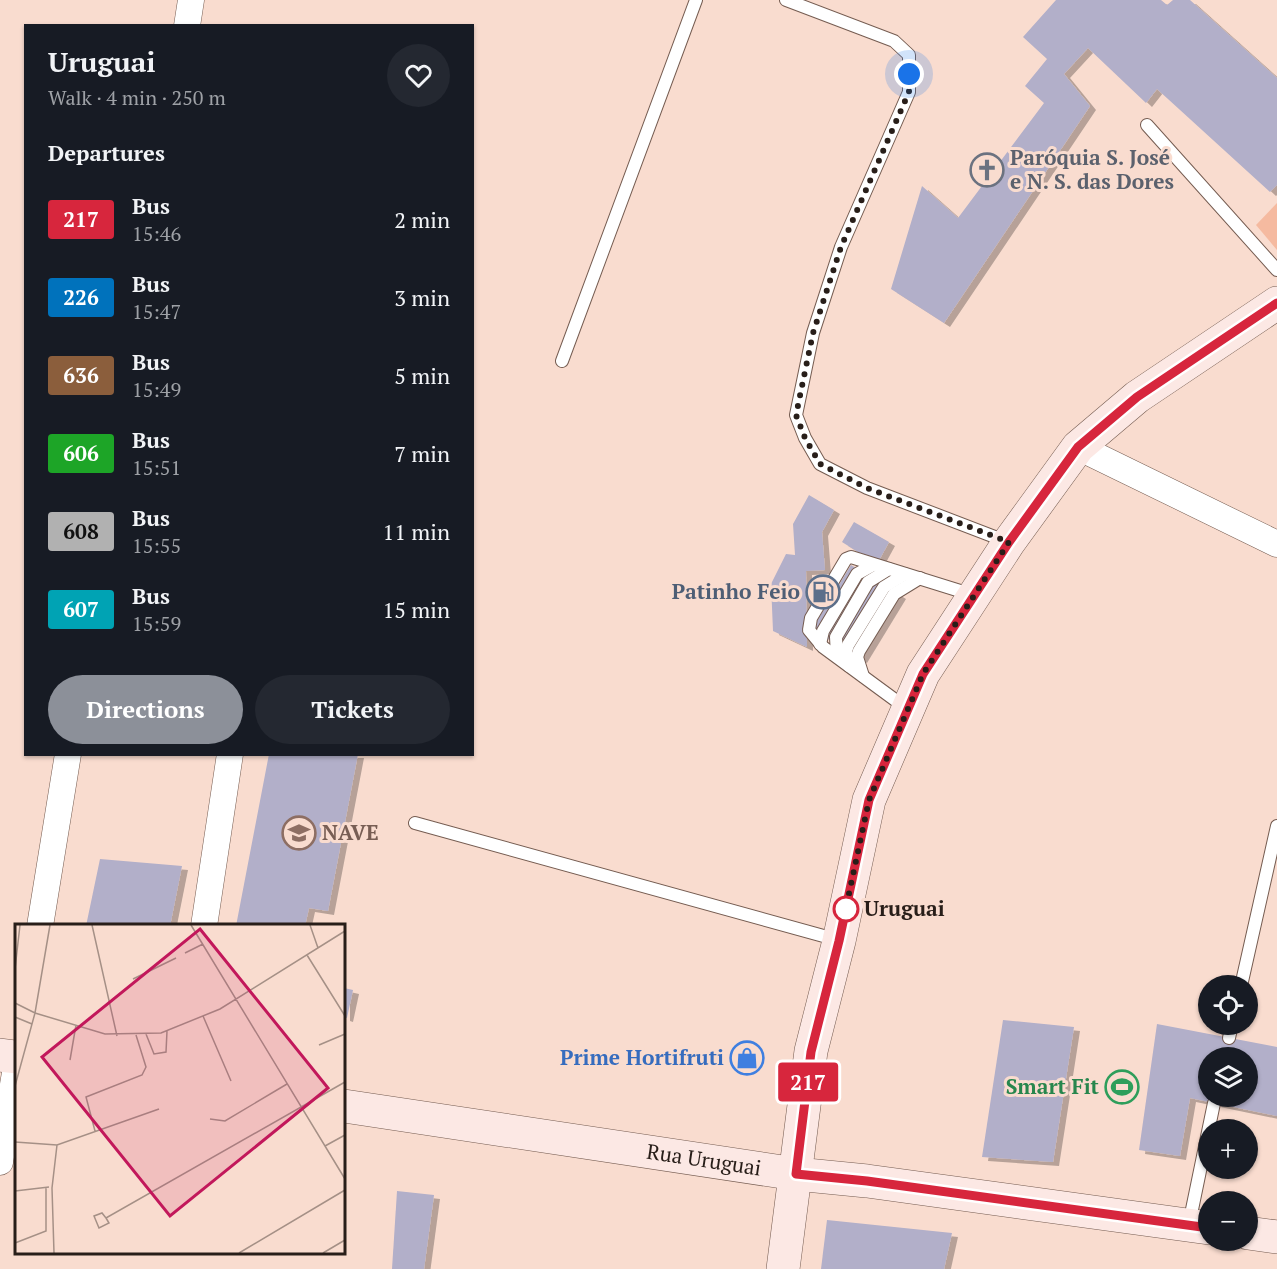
<!DOCTYPE html>
<html lang="en">
<head>
<meta charset="utf-8">
<style>
  :root { --surface:#171b24; --page:#242831; --text:#f1f3f6; --muted:#9ea1a6; --accent:#8c9099 }
  body { margin:0; font-family:"PT Serif",serif; background:var(--page); color:var(--text); height:100vh; display:flex; flex-direction:column; font-size:22px; white-space:nowrap }
  * { box-sizing:border-box; margin:0 }
  p { font-size:20px; color:var(--muted) }
  .icon { flex:none; width:33px; height:33px; fill:none; stroke:currentColor; stroke-width:2; stroke-linecap:round; stroke-linejoin:round }
  .map { position:relative; flex:1; overflow:hidden }
  .side { position:absolute; left:24px; top:24px; width:450px; height:732px; display:flex; flex-direction:column; background:var(--surface); border-radius:0px; box-shadow:0 2px 4px #0004 }
  .side>* { flex:none }
  .badge { padding:0 12px; border-radius:4px; font-size:21px; line-height:39px }
  .controls { position:absolute; left:1198px; top:975px; display:grid; gap:12px }
  .controls a { display:grid; place-items:center; width:60px; height:60px; border-radius:50%; background:var(--surface); box-shadow:0 2px 4px #0004; font-size:30px }
  .you { position:absolute; width:30px; height:30px; margin:-15px; border:4px solid #fff; border-radius:50%; background:#1a73e8; box-shadow:0 0 0 9px #1a73e833 }
  .map>.badge { position:absolute; translate:-50% -50%; box-shadow:0 0 0 3px #fff }
  h2 { padding:0 24px; font-size:22px; line-height:54px }
  .round { display:grid; place-items:center; flex:none; width:63px; height:63px; border-radius:32px; background:var(--page) }
  .summary { display:flex; align-items:center; justify-content:space-between; height:102px; padding:0 24px }
  h1 { font-size:28px; font-weight:800; line-height:45px }
  .button { display:flex; gap:12px; margin-top:auto; padding:12px 24px }
  .button a { flex:1; height:69px; border-radius:36px; background:var(--accent); color:#fff; font-size:24px; font-weight:800; line-height:69px; text-align:center }
  .button a+a { background:var(--page); color:var(--text) }
  ul { padding:0; list-style:none }
  li { display:flex; align-items:center; gap:18px; height:78px; padding:0 24px }
  li div { flex:1 }
  li b { display:block; font-size:22px }
  li em { font-style:normal }
  li .badge { min-width:66px; font-weight:700; text-align:center }
  .map>svg:first-child { display:block }
  .green { fill:#f5baa0 }
  .building { fill:#b2afc9; fill-rule:evenodd; filter:url(#shadow) }
  .lines { fill:none; stroke-linecap:round; stroke-linejoin:round }
  .lane-casing { stroke:#755c51; stroke-width:14 }
  .street-casing { stroke:#755c51; stroke-width:27 }
  .secondary-casing { stroke:#755c51; stroke-width:34 }
  .lane { stroke:#fff; stroke-width:12 }
  .street { stroke:#fff; stroke-width:26 }
  .secondary { stroke:#fce8e4; stroke-width:33 }
  .line-casing { stroke:#fff; stroke-width:14 }
  .line { stroke:#d7263d; stroke-width:9 }
  .walk { stroke:#281e19; stroke-width:6; stroke-dasharray:0 10.8 }
  .stop-dot { fill:#fff; stroke:#d7263d; stroke-width:3 }
  .labels { text-anchor:middle; stroke-width:6; stroke-linejoin:round; paint-order:stroke }
  .worship-label { font-size:21px; font-weight:bold; fill:#5b616d; stroke:#f9dccf; text-anchor:start }
  .service-label { font-size:21px; font-weight:bold; fill:#4e5e75; stroke:#f9dccf; text-anchor:end }
  .education-label { font-size:21px; font-weight:bold; fill:#785e54; stroke:#f9dccf; text-anchor:start }
  .stop-label { font-size:21px; font-weight:bold; fill:#281e19; stroke:#f9dccf; text-anchor:start }
  .shop-label { font-size:21px; font-weight:bold; fill:#366cbe; stroke:#f9dccf; text-anchor:end }
  .leisure-label { font-size:21px; font-weight:bold; fill:#27864d; stroke:#f9dccf; text-anchor:end }
  .street-label { font-size:21px; fill:#281e19; stroke:#f9dccf }
  .inset-road { fill:none; stroke:#a59086; stroke-width:1.5 }
  .view { fill:#c2185b; fill-opacity:0.15; stroke:#c2185b; stroke-width:3 }
  .inset-edge { fill:none; stroke:#281e19; stroke-width:3 }
</style>
</head>
<body>
<div class="map">
<svg width="1277" height="1269" viewBox="0 0 1277 1269">
  <defs>
    <filter id="shadow"><feDropShadow dx="6" dy="4" stdDeviation="0" flood-color="#0004"/></filter>
  </defs>
  <rect width="100%" height="100%" fill="#f9dccf"/>
  <polygon class="green" points="1277,203 1277,250 1256,225"/>
  <g class="building">
    <polygon points="1056,0 1161,0 1167,5 1173,0 1190,0 1277,78 1277,185 1270,192 1157,89 1146,103 1088,48 1064,74 1090,106 944,323 891,289 922,186 958,218 1044,103 1025,86 1047,59 1023,37"/>
    <polygon points="809,495 834,510 822,532 825,570 806,571 807,647 773,631 771,584 786,554 795,555 793,524"/>
    <polygon points="854,522 889,542 877,564 842,542"/>
    <polygon points="851,565 900,595 861,659 812,629"/>
    <polygon points="269,754 358,754 328,911 309,908 305,926 236,926"/>
    <polygon points="100,859 182,866 170,926 86,926"/>
    <polygon points="344,988 353,990 347,1018 344,1017"/>
    <polygon points="1003,1020 1074,1027 1053,1162 982,1157"/>
    <path d="M 1157,1024 L 1277,1047 L 1277,1116 L 1190,1098 L 1180,1156 L 1139,1150 ZM 1209,1058 L 1248,1058 L 1248,1096 L 1209,1096 Z"/>
    <polygon points="397,1191 434,1195 424,1269 392,1269"/>
    <polygon points="827,1220 952,1233 944,1269 821,1269"/>
  </g>
  <g class="lines">
    <defs>
      <g id="lane">
        <polyline points="786,0 894,41 909,55 909,92 841,247 813,333 796,415 805,438 820,464 867,488 1008,542"/>
        <polyline points="1147,125 1277,270"/>
        <polyline points="562,361 696,0"/>
        <polyline points="820,644 823,631 857,574 873,565"/>
        <polyline points="837,656 836,637 868,582 889,569"/>
        <polyline points="849,666 846,651 848,645 884,587 905,574"/>
        <polyline points="863,676 857,657 859,651 894,594 920,578"/>
        <polyline points="906,708 823,647 809,630 811,618 846,559 851,557 973,595"/>
        <polyline points="415,823 838,940"/>
        <polyline points="1241,986 1277,826"/>
        <polyline points="1229,1038 1232,1024"/>
        <polyline points="1189,1224 1214,1103"/>
      </g>
      <g id="street">
        <polyline points="187,26 191,0"/>
        <polyline points="1078,447 1277,544"/>
        <polyline points="40,926 68,754"/>
        <polyline points="204,926 230,754"/>
        <polyline points="0,1162 16,1067"/>
      </g>
      <g id="secondary">
        <polyline points="0,1055 16,1057"/>
        <path id="s1" d="M 344,1106 L 796,1174 L 867,1181 L 1209,1228"/>
        <polyline points="1248,1233 1277,1237"/>
        <polyline points="783,1269 811,1051 839,941 869,800 923,674 1009,542 1078,447 1137,397 1277,303"/>
      </g>
    </defs>
    <use href="#lane" class="lane-casing"/>
    <use href="#street" class="street-casing"/>
    <use href="#secondary" class="secondary-casing"/>
    <use href="#lane" class="lane"/>
    <use href="#street" class="street"/>
    <use href="#secondary" class="secondary"/>
  </g>
  <g class="lines">
    <defs>
      <polyline id="line" points="1209,1228 867,1181 796,1174 811,1052 839,941 869,800 923,674 1009,542 1078,447 1137,397 1277,303"/>
    </defs>
    <use href="#line" class="line-casing"/>
    <use href="#line" class="line"/>
    <polyline class="walk" points="846,909 844,917 869,800 923,674 1009,542 867,488 820,464 805,438 796,415 813,333 841,247 909,92 909,74"/>
  </g>
  <defs>
    <symbol id="church-ring" viewBox="-11 -11 22 22"><circle r="9.5" fill="#f9dccf" stroke="#6b7280" stroke-width="1.5"/><path d="M-1.2-6h2.4v3.5h3.3v2.4h-3.3V6h-2.4V-.1h-3.3v-2.4h3.3Z" fill="#6b7280"/></symbol>
    <symbol id="fuel-ring" viewBox="-11 -11 22 22"><circle r="9.5" fill="#f9dccf" stroke="#5c6f8a" stroke-width="1.5"/><path d="M-5.5-6h7V0h2V4h1.3V-2.5L3-4.5l.8-.8L6-3V5H2.5V1h-1V6h-7ZM-4.2-4.7v3.2H.2V-4.7Z" fill="#5c6f8a"/></symbol>
    <symbol id="school-ring" viewBox="-11 -11 22 22"><circle r="9.5" fill="#f9dccf" stroke="#8d6e63" stroke-width="1.5"/><path d="M0-5L7-2L0 1L-7-2ZM-4 1L0 2.5L4 1V4Q0 6-4 4Z" fill="#8d6e63"/></symbol>
    <symbol id="shop-ring" viewBox="-11 -11 22 22"><circle r="9.5" fill="#f9dccf" stroke="#3f7fe0" stroke-width="1.5"/><path d="M-5-2.5h2.3a2.7 3.5 0 0 1 5.4 0H5L5.5 6h-11ZM-1.5-2.5h3a1.5 2.3 0 0 0-3 0Z" fill="#3f7fe0"/></symbol>
    <symbol id="stadium-ring" viewBox="-11 -11 22 22"><circle r="9.5" fill="#f9dccf" stroke="#2e9e5b" stroke-width="1.5"/><path d="M0-5a6.5 5 0 1 0 0 10a6.5 5 0 1 0 0-10ZM-3.5-1.8h7v3.6h-7Z" fill="#2e9e5b"/></symbol>
  </defs>
  <g fill-rule="evenodd">
    <use href="#church-ring" x="968" y="151" width="38" height="38"/>
    <use href="#fuel-ring" x="804" y="573" width="38" height="38"/>
    <use href="#school-ring" x="280" y="814" width="38" height="38"/>
    <use href="#shop-ring" x="728" y="1039" width="38" height="38"/>
    <use href="#stadium-ring" x="1103" y="1068" width="38" height="38"/>
  </g>
  <circle class="stop-dot" cx="846" cy="909" r="12"/>
  <g class="labels">
    <g class="worship-label">
      <text x="1010" y="165">Paróquia S. José<tspan x="1010" dy="24">e N. S. das Dores</tspan></text>
    </g>
    <g class="service-label">
      <text x="800" y="599">Patinho Feio</text>
    </g>
    <g class="education-label">
      <text x="322" y="840">NAVE</text>
    </g>
    <g class="stop-label">
      <text x="864" y="916">Uruguai</text>
    </g>
    <g class="shop-label">
      <text x="724" y="1065">Prime Hortifruti</text>
    </g>
    <g class="leisure-label">
      <text x="1099" y="1094">Smart Fit</text>
    </g>
    <g class="street-label">
      <text dy="7" stroke="none"><textPath href="#s1" startOffset="364">Rua Uruguai</textPath></text>
    </g>
  </g>
  <g transform="translate(15 924)">
    <rect width="330" height="330" fill="#f9dccf"/>
    <path class="inset-road" d="M 77,1 L 102,112M 176,1 L 330,255M 295,1 L 303,24M 170,29 L 188,20M 292,31 L 330,92M 0,45 L 5,1M 118,55 L 161,34M 0,79 L 20,89 L 90,110 L 146,109 L 205,85 L 330,7M 188,92 L 216,157M 0,93 L 17,100M 131,110 L 139,130 L 151,128 L 152,107M 304,121 L 330,110M 55,136 L 61,101M 0,162 L 20,89 L 35,1M 195,195 L 210,197 L 272,160M 80,207 L 71,173 L 127,151 L 131,143 L 121,111M 0,218 L 42,221 L 144,185M 310,222 L 330,211M 0,267 L 34,263M 91,294 L 94,299 L 84,304 L 79,292 L 87,289 L 91,294 L 330,158M 0,319 L 31,307 L 31,263M 39,329 L 37,264 L 42,221M 224,329 L 330,266M 308,329 L 330,316"/>
    <path class="view" d="M 185,5 L 313,164 L 155,292 L 27,133 Z"/>
    <rect width="330" height="330" class="inset-edge"/>
  </g>
</svg>
<div class="controls">
<a><svg class="icon" aria-label="locate" viewBox="0 0 24 24"><circle cx="12" cy="12" r="6"/><path d="M12 2v4M12 18v4M2 12h4M18 12h4"/></svg></a>
<a><svg class="icon" aria-label="layers" viewBox="0 0 24 24"><path d="M12 4l9 5-9 5-9-5zM3 14l9 5 9-5"/></svg></a>
<a>+</a>
<a>−</a>
</div>
<div class="you" style="left:909px;top:74px"></div>
<b class="badge" style="left:808px;top:1082px;background:#d7263d;color:#fff">217</b>
<section class="side">
<div class="summary"><div><h1>Uruguai</h1><p>Walk · 4 min · 250 m</p></div><a class="round"><svg class="icon" aria-label="heart" viewBox="0 0 24 24"><path d="M12 20l-8-8c-3-5 5-10 8-4 3-6 11-1 8 4z"/></svg></a></div>
<h2>Departures</h2>
<ul>
<li><span class="badge" style="background:#d7263d;color:#fff">217</span><div><b>Bus</b><p>15:46</p></div><em>2 min</em></li>
<li><span class="badge" style="background:#0072bc;color:#fff">226</span><div><b>Bus</b><p>15:47</p></div><em>3 min</em></li>
<li><span class="badge" style="background:#8b5e3c;color:#fff">636</span><div><b>Bus</b><p>15:49</p></div><em>5 min</em></li>
<li><span class="badge" style="background:#1da527;color:#fff">606</span><div><b>Bus</b><p>15:51</p></div><em>7 min</em></li>
<li><span class="badge" style="background:#b1b1b1;color:#111">608</span><div><b>Bus</b><p>15:55</p></div><em>11 min</em></li>
<li><span class="badge" style="background:#00a3b4;color:#fff">607</span><div><b>Bus</b><p>15:59</p></div><em>15 min</em></li>
</ul>
<div class="button"><a>Directions</a><a>Tickets</a></div>
</section>
</div>
</body>
</html>
